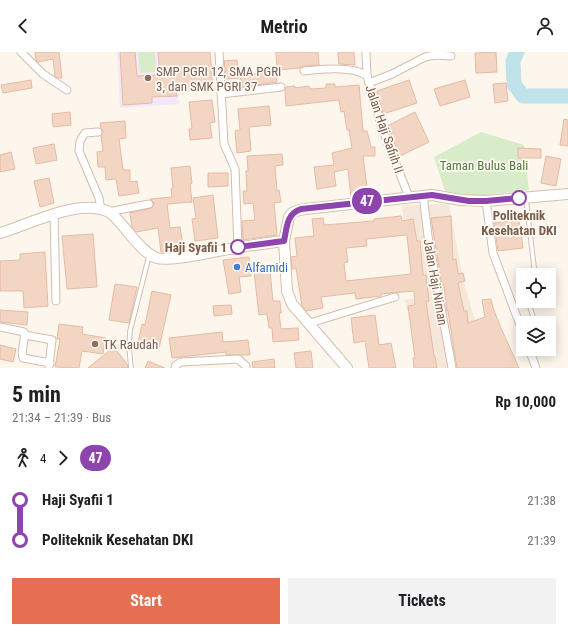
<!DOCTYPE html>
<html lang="en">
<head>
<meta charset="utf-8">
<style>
  :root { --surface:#fff; --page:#f2f2f2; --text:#202124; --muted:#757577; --accent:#e76f51 }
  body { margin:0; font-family:"Roboto Condensed",sans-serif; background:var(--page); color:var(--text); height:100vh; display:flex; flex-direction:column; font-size:15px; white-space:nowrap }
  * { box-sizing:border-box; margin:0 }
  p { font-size:13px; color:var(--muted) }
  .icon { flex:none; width:22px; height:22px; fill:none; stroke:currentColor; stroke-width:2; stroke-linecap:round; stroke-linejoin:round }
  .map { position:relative; height:316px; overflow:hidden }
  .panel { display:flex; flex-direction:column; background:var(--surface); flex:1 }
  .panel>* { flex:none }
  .badge { padding:0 8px; border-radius:13px; font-size:14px; line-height:26px }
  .tools { position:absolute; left:516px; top:216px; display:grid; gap:8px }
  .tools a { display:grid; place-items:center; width:40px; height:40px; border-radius:0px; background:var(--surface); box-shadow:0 2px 10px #0003; font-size:20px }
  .map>.badge { position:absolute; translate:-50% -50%; box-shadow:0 0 0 2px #fff }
  .legs { display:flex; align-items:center; gap:6px; height:44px; padding:0 12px; font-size:13px }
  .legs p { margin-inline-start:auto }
  .head { display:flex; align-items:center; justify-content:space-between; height:68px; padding:0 12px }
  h1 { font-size:22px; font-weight:700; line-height:30px }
  .action { display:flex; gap:8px; margin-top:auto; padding:8px 12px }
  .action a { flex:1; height:46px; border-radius:0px; background:var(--accent); color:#fff; font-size:16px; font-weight:700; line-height:46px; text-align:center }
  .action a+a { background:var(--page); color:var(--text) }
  ul { padding:0 12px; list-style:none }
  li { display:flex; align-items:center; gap:14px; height:40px; font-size:15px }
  li i { display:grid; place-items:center; width:6px; height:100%; margin:0 5px; background:currentColor }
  li i::after { content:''; width:10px; height:10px; margin:-5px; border:3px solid; border-radius:50%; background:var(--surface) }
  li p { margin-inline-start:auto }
  li:first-child i { background:linear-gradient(#0000 50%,currentColor 0) }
  li:last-child i { background:linear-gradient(currentColor 50%,#0000 0) }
  header { display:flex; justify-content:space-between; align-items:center; height:52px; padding:0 12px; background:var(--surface); font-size:18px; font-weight:700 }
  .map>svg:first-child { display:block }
  .residential { fill:#f5e8da }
  .education { fill:#f3e8fa }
  .green { fill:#d8ecc9 }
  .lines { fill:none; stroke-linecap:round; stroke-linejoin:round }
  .river { stroke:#bfe3e8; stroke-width:15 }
  .building { fill:#f3d5c3; stroke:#e6bba3; fill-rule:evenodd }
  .lane-casing { stroke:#d1beb0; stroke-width:5.5 }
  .street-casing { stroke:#d1beb0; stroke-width:9 }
  .secondary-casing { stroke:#d6c0b0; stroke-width:12 }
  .lane { stroke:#fff; stroke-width:3.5 }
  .street { stroke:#fff; stroke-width:7 }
  .secondary { stroke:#fff; stroke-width:10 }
  .line-1-casing { stroke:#fff; stroke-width:9 }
  .line-1 { stroke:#8e44ad; stroke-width:6 }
  .education-dot { fill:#8d6e63; stroke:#fffaf3; stroke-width:1.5 }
  .stop-1-dot { fill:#fff; stroke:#8e44ad; stroke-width:2 }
  .shop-dot { fill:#3f7fe0; stroke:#fffaf3; stroke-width:1.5 }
  .labels { text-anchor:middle; stroke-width:3.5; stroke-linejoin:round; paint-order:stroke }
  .education-label { font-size:13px; fill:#785e54; stroke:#fffaf3; text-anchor:start }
  .street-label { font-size:13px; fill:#7a5c4d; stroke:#fffaf3 }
  .park-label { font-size:13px; fill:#537a41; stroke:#fffaf3 }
  .stop-label { font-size:13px; font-weight:bold; fill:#7a5c4d; stroke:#fffaf3 }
  .shop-label { font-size:13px; fill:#366cbe; stroke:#fffaf3; text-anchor:start }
</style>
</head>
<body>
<header><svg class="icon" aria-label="back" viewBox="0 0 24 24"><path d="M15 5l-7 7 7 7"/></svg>Metrio<svg class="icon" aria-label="person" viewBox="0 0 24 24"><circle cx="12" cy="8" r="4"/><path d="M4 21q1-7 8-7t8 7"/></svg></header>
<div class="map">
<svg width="568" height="316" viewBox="0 0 568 316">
  <rect width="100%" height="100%" fill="#fdf6ec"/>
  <polygon class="residential" points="449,152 463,227 489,316 420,316 405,248 418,245 405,181 402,153"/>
  <polygon class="education" points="117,0 176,0 179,52 120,56"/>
  <g class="green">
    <polygon points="138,0 155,0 156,20 140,21"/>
    <polygon points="481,80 524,93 529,138 476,144 445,139 434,105"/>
  </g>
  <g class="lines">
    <polyline class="river" points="517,0 513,9 514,32 523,44 568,44"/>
  </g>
  <g class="building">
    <polygon points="35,0 59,0 62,26 58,26 55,24 53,7 38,10 36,8"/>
    <polygon points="120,0 135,0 137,24 160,23 158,0 210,0 213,36 176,39 177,44 152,45 152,51 123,53"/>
    <polygon points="276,0 318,0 319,13 303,14 300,16 277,18"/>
    <polygon points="338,0 354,0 355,13 339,12"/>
    <polygon points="496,0 497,20 476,21 475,1"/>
    <polygon points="237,8 239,26 226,27 224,9"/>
    <polygon points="276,19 277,30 242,35 240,24"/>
    <polygon points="31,28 32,36 3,41 1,33"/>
    <polygon points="409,28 417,51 383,62 377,39"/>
    <polygon points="465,28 470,45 440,54 434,37"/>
    <polygon points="506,31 508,49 495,51 493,32"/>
    <polygon points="326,32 335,32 335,35 359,33 363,79 367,79 371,95 375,95 375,104 363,104 368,143 351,145 348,117 334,120 336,134 317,137 314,115 334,113 332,101 352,96 349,78 347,78 344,59 341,60 339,48 286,54 285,38 286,35 295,34 295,36 309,34 310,37 326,36"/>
    <polygon points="212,48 215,70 210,71 212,86 190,88 189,77 192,77 189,50"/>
    <polygon points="269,54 271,73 249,75 251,99 237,101 235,79 240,78 238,57"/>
    <polygon points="70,60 71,73 53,75 52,62"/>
    <polygon points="415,60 429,90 400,104 387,74"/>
    <polygon points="564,67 568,68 568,94 560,93"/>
    <polygon points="125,69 126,86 119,87 123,118 130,118 130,130 137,129 139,141 119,144 116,127 106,128 105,115 98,115 97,100 103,99 101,84 103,79 101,76 100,71"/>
    <polygon points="54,92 57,108 36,112 33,96"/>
    <polygon points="518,96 541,97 541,106 518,106"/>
    <polygon points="11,100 15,117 0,120 0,103"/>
    <polygon points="282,102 283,113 275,114 277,139 279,138 281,150 274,151 277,183 243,188 242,169 255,168 253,151 244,152 243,139 247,139 246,119 248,119 247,104"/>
    <polygon points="546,104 561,107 556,134 541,131"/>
    <polygon points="190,114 192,131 190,132 192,150 167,152 170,176 180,175 184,199 161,200 158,176 136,180 132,175 130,161 152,156 154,151 150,147 172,145 171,137 173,136 171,116"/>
    <polygon points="208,121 228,121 228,134 208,135"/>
    <polygon points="49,126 54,151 40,155 34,129"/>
    <polygon points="213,143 218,186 195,189 192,167 196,166 193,146"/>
    <path d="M 401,164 L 402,169 L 413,167 L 417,189 L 420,189 L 423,223 L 426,223 L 429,249 L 426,249 L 434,304 L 435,304 L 437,316 L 414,316 L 413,306 L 415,306 L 408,254 L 415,253 L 414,239 L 381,242 L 381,244 L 356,247 L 355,241 L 321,245 L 323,256 L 306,259 L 302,254 L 296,216 L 292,217 L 291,205 L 297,204 L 295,186 L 314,184 L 312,167 L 323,166 L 324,173 L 374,169 L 374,167 ZM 407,183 L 411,222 L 346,229 L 344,211 L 348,210 L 346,196 L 367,194 L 366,187 Z"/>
    <polygon points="451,164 453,208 456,207 458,222 463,221 465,229 458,231 464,259 467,259 468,271 485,265 482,248 491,247 493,256 501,276 519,316 457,316 448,259 447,259 444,233 442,233 431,166"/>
    <polygon points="519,168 523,196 498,199 494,171"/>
    <polygon points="93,182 97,235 67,237 62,184"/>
    <polygon points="45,200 48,254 24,256 23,239 0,239 0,209 20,208 20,202"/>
    <polygon points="249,205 251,224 239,225 241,240 229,242 223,208"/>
    <polygon points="270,219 273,249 280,249 281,261 279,261 281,277 298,276 299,288 273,290 272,276 269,276 267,262 259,263 254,220"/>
    <polygon points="115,232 137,235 129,271 109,268"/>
    <polygon points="152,239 171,243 159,296 138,291 142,272 145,273"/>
    <polygon points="231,253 232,262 214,264 213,254"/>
    <polygon points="0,258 28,260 27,273 0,270"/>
    <polygon points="375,263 379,293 391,291 396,316 369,316 365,289 354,291 351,266"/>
    <polygon points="59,272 83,275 82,282 106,286 103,302 82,299 79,316 55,315 60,287 57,287"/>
    <polygon points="222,280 223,290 248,288 250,303 226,303 226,300 172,306 169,286"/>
    <polygon points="0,293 16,297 13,310 0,307"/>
    <polygon points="114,295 127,312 128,316 88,316"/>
    <polygon points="311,299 313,316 296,316 294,301"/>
    <polygon points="274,307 275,316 253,316 252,310"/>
    <polygon points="148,309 165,316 145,316"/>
  </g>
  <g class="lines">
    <defs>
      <g id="lane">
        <polyline points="526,147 535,223"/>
        <polyline points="534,249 531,252 530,255 535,271"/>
        <polyline points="131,316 129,295 130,279 149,204"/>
      </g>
      <g id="street">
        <polyline points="21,0 43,22 67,38"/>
        <polyline points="219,0 224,92 235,117 238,195"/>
        <polyline points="366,0 367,24"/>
        <path d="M 304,19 C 320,17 354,14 367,24 L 382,76 L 409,145"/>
        <polyline points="369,31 392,22 425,5 435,3 451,4"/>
        <polyline points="221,42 281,35"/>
        <polyline points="98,80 85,81 80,89 79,99 99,146 101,158"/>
        <polyline points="423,143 428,184 452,316"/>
        <polyline points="486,149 493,201 523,281"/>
        <polyline points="108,160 149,152"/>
        <polyline points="54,162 56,249"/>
        <polyline points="310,271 395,245"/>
        <path d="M 0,275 L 24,280 C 26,289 20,298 23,306 L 50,311"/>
        <polyline points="25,283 52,288 49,314"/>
        <polyline points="529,297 536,316"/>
        <polyline points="175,316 176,313 181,310 238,307 246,314 246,316"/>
      </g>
      <g id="secondary">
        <path d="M 0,181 C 29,173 80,145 109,160 C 114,163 118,168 122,173 C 131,183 144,202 157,206 C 172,210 218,198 236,196 C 252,193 268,191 284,189"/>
        <polyline points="347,316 292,252 287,239 284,189 289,165 292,161 296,159 305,157 432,143 461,148 486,149 568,142"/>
      </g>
    </defs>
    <use href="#lane" class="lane-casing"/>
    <use href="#street" class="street-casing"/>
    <use href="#secondary" class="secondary-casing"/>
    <use href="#lane" class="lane"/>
    <use href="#street" class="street"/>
    <use href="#secondary" class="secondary"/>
  </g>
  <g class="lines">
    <defs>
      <path id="line-1" d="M 238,195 L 284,189 C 287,176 286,162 301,157 L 432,143 L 469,149 L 486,149 L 519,146"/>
    </defs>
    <use href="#line-1" class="line-1-casing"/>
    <use href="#line-1" class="line-1"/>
  </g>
  <g class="education-dot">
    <circle cx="148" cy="26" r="4"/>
    <circle cx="95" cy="292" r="4"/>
  </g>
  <g class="stop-1-dot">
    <circle cx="519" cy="146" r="7"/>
    <circle cx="238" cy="195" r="7"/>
  </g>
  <circle class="shop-dot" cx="237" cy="215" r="4"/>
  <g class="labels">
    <g class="education-label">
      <text x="156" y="24">SMP PGRI 12, SMA PGRI<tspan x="156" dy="15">3, dan SMK PGRI 37</tspan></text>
      <text x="103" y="297">TK Raudah</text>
    </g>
    <g class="street-label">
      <text transform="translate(385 77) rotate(71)" y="5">Jalan Haji Safiih II</text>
      <text transform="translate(436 230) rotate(80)" y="5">Jalan Haji Niman</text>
    </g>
    <g class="park-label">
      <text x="484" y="118">Taman Bulus Bali</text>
    </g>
    <g class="stop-label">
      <text x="519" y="168">Politeknik<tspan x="519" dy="15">Kesehatan DKI</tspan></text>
      <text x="227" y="200" text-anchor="end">Haji Syafii 1</text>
    </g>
    <g class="shop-label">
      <text x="245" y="220">Alfamidi</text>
    </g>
  </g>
</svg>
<div class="tools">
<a><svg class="icon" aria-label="locate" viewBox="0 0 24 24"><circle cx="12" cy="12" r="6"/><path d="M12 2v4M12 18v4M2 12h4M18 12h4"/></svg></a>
<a><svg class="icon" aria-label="layers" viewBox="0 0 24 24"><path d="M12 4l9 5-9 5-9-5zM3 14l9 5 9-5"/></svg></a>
</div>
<b class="badge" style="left:367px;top:149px;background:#8e44ad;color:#fff">47</b>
</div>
<section class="panel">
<div class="head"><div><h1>5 min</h1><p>21:34 – 21:39 · Bus</p></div><b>Rp 10,000</b></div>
<div class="legs"><svg class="icon" aria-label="walk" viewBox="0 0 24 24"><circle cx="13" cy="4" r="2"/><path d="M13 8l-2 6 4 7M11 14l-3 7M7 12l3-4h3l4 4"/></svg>4<svg class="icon" aria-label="forward" viewBox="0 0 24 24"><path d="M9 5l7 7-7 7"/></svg><b class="badge" style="background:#8e44ad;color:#fff">47</b></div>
<ul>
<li><i style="color:#8e44ad"></i><b>Haji Syafii 1</b><p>21:38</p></li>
<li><i style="color:#8e44ad"></i><b>Politeknik Kesehatan DKI</b><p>21:39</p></li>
</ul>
<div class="action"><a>Start</a><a>Tickets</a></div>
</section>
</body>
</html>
